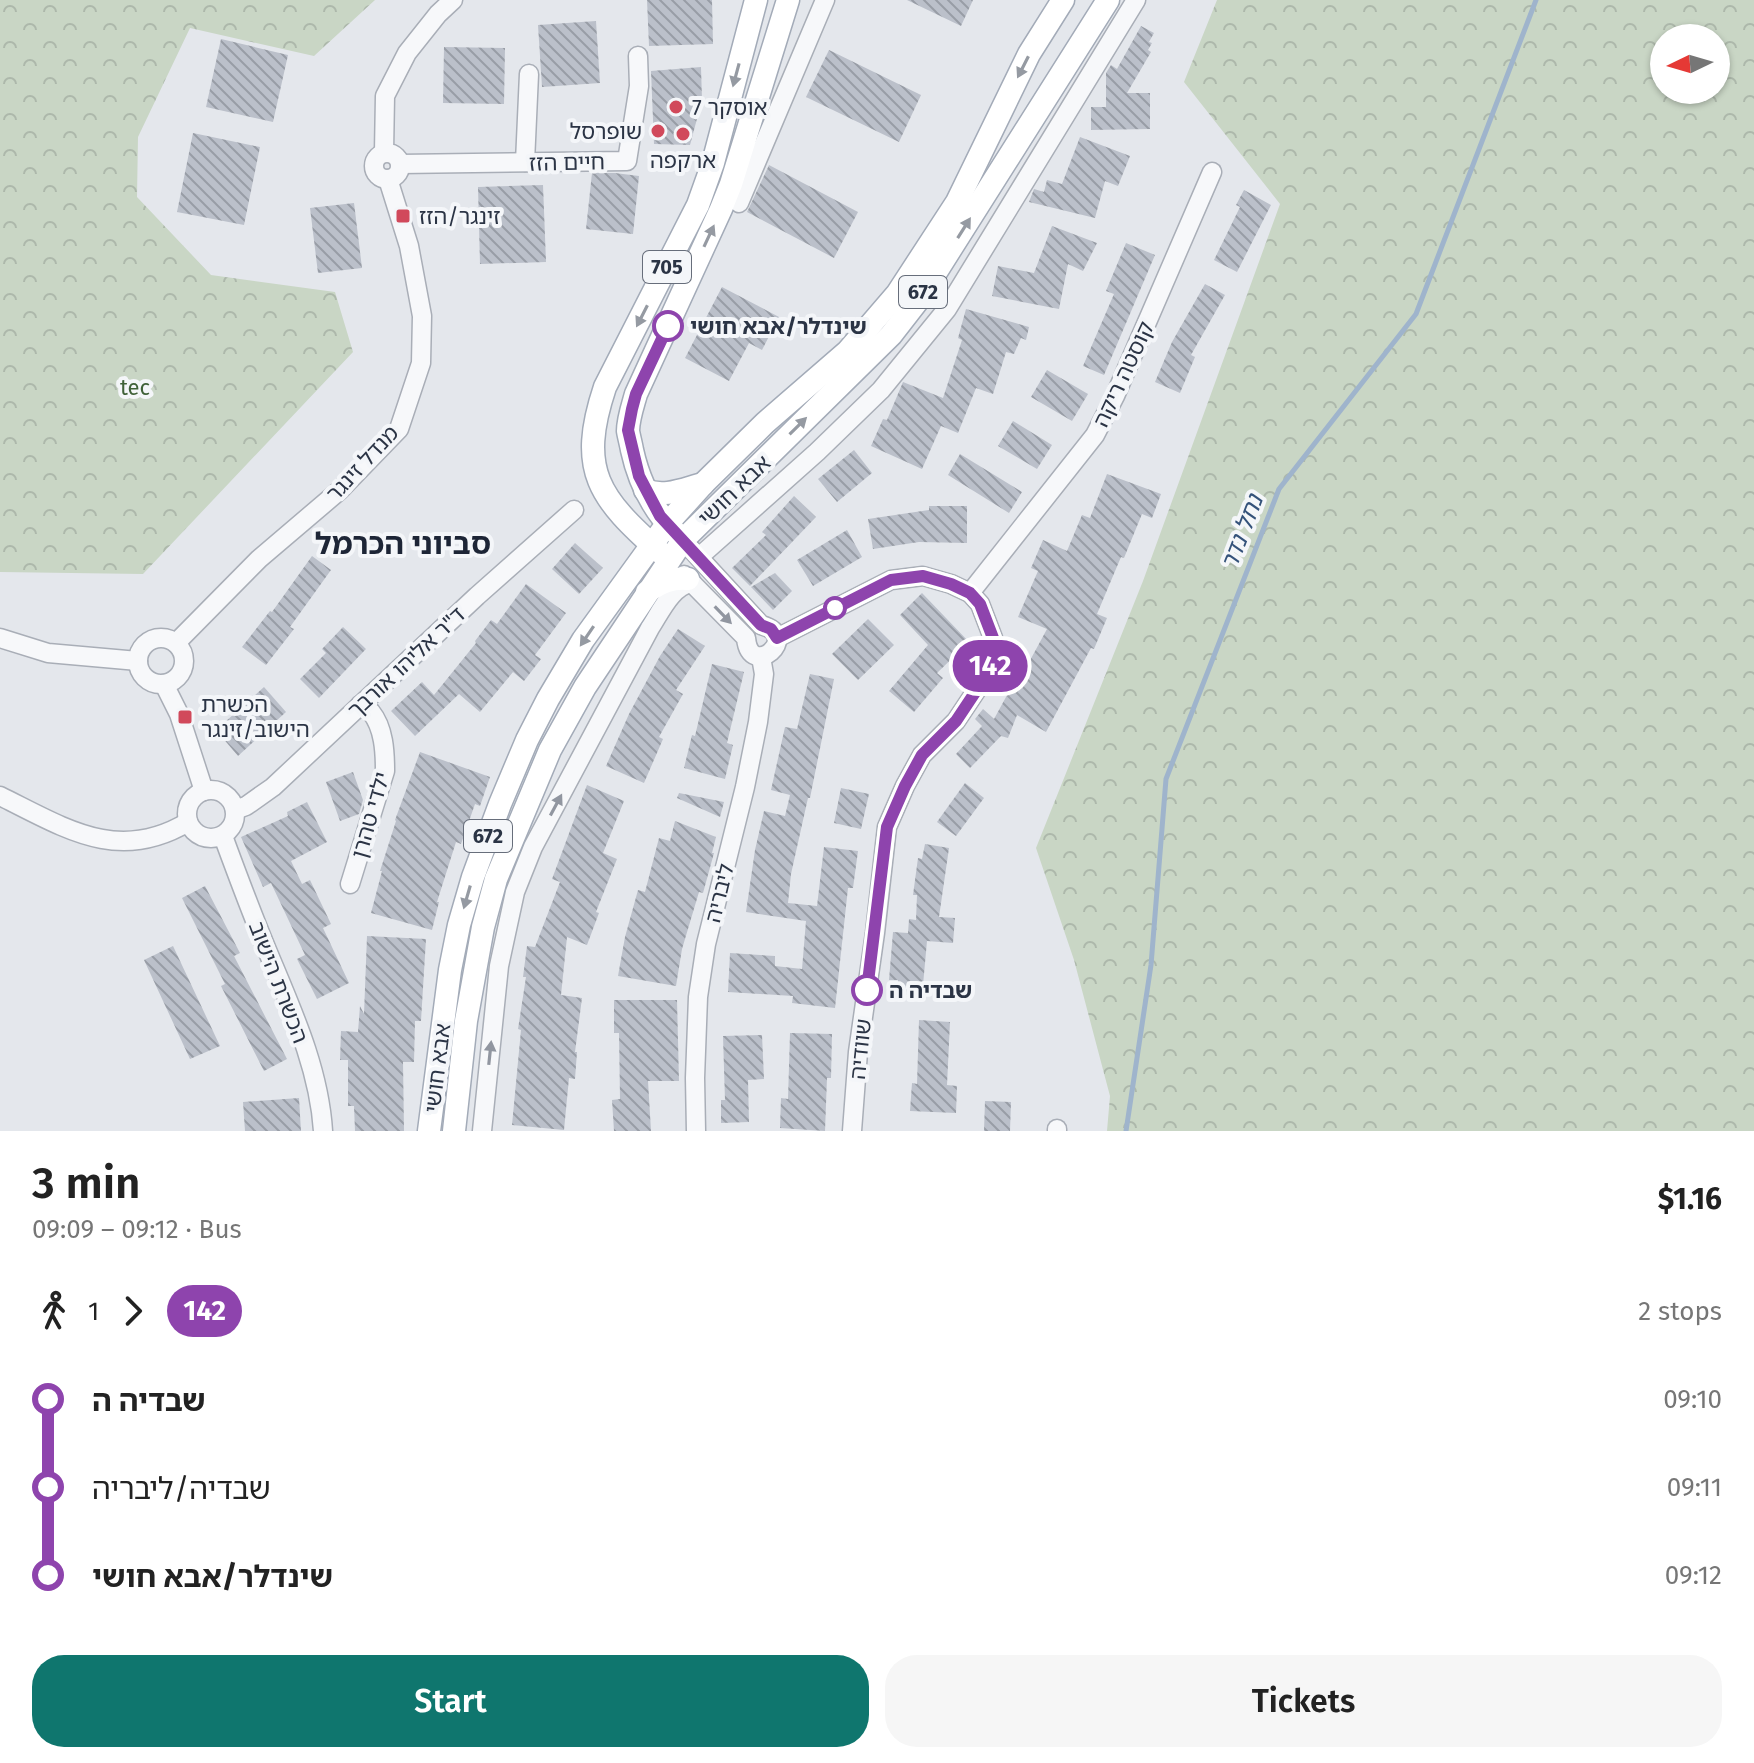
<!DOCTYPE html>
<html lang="en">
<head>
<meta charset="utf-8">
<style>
  :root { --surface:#fff; --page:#f6f6f6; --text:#222; --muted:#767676; --accent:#0f766e }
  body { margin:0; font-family:"Fira Sans","Noto Sans Hebrew",sans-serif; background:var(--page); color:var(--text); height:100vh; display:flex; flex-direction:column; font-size:30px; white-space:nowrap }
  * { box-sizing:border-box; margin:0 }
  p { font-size:26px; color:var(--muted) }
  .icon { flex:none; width:44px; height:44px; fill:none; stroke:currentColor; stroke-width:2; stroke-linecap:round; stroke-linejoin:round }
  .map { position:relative; height:1131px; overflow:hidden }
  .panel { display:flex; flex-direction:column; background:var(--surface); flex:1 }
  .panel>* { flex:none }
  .badge { padding:0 16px; border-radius:26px; font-size:28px; line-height:52px }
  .needle { width:52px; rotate:265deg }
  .tools { position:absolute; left:1650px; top:24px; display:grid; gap:16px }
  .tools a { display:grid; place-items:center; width:80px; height:80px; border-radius:50%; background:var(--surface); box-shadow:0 2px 6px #0004; font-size:40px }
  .map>.badge { position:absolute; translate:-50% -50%; box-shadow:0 0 0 4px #fff }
  .legs { display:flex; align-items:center; gap:12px; height:88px; padding:0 32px; font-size:26px }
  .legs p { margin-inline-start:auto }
  .overview { display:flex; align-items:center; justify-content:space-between; height:136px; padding:0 32px }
  h1 { font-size:44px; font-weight:600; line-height:60px }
  .action { display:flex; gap:16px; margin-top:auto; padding:16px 32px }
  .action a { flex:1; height:92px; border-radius:32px; background:var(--accent); color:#fff; font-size:32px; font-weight:600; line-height:92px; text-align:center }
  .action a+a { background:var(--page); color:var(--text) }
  ul { padding:0 32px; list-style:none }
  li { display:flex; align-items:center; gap:28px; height:88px; font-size:30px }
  li i { display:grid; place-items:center; width:12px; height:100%; margin:0 10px; background:currentColor }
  li i::after { content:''; width:20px; height:20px; margin:-10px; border:6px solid; border-radius:50%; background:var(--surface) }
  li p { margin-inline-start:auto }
  li:first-child i { background:linear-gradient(#0000 50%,currentColor 0) }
  li:last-child i { background:linear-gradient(currentColor 50%,#0000 0) }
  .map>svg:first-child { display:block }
  .forest { fill:url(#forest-crowns); fill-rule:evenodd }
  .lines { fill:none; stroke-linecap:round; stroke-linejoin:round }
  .stream { stroke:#9fb4cc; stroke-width:5 }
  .building { fill:url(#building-back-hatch) }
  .minor-casing { stroke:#a9aeb7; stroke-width:21 }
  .major-casing { stroke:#a3abb8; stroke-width:25 }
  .minor { stroke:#f7f8fa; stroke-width:18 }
  .major { stroke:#fff; stroke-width:22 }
  .oneway { fill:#959aa2 }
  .oneway2 { fill:#9196a0 }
  .line-1-casing { stroke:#fff; stroke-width:18 }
  .line-1 { stroke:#8e44ad; stroke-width:12 }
  .poi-dot { fill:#d1495b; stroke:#f4f6f9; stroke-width:3 }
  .stop-1-dot { fill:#fff; stroke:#8e44ad; stroke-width:4 }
  .labels { text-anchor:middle; stroke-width:8; stroke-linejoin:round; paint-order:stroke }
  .shield { fill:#f4f6f9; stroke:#676e7b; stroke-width:2 }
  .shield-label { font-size:20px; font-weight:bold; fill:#2b3445 }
  .poi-label { font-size:22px; fill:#2b3445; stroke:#f4f6f9; text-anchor:start }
  .street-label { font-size:22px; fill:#2b3445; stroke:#f4f6f9 }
  .stop-label { font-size:22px; font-weight:bold; fill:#2b3445; stroke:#f4f6f9; text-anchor:start }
  .park-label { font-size:22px; fill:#3f6138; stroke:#f4f6f9 }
  .water-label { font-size:24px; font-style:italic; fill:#34527a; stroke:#f4f6f9 }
  .district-label { font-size:30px; font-weight:bold; fill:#1d2536; stroke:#f4f6f9 }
</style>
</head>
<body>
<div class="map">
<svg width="1754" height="1131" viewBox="0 0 1754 1131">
  <defs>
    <pattern id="forest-crowns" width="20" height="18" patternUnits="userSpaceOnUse" patternTransform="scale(2)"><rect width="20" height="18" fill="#c9d6c5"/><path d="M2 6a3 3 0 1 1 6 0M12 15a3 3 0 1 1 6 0" fill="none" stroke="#adb8ab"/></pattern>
    <pattern id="building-back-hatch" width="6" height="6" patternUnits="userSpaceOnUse" patternTransform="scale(2)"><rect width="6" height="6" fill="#bbc0ca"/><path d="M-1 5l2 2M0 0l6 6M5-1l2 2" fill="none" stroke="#989da6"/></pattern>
  </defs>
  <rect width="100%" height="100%" fill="#e4e7ec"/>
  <g class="forest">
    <polygon points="0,0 375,0 314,56 190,28 138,137 137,197 211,275 335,292 353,352 143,574 0,572"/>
    <path d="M 1217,0 L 1754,0 L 1754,1131 L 1107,1131 L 1110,1096 L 1074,960 L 1036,848 L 1143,581 L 1280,204 L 1184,82 ZM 1716,38 L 1716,90 L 1664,90 L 1664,38 Z"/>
  </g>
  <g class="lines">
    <polyline class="stream" points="1126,1131 1151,965 1166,779 1279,489 1416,314 1536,0"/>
  </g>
  <g class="building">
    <polygon points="647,0 712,0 713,44 649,46"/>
    <polygon points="907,0 973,0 961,26"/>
    <polygon points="596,21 600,83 542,87 538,25"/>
    <polygon points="1141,26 1154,33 1149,42 1152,43 1148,50 1151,52 1127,93 1150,93 1150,129 1091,130 1091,107 1106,107 1106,73 1111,65 1117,69"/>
    <polygon points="221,39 288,55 273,122 206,107"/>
    <polygon points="444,47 505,48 504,104 443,103"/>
    <polygon points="829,50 921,95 899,142 806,97"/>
    <polygon points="701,67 702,100 690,145 654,144 651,71"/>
    <polygon points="193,133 260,147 244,225 177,212"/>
    <polygon points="1080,137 1130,156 1118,186 1105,181 1095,218 1029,202 1034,189 1044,192 1047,180 1062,184"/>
    <polygon points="769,165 858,212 834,258 747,212"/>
    <polygon points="592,173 615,173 639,176 633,234 586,229"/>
    <polygon points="543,185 546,262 480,264 478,187"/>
    <polygon points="1244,190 1271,205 1237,272 1214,260 1240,207 1236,205"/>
    <polygon points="354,203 362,268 318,273 310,208"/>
    <polygon points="1052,226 1097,243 1083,271 1068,264 1059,309 992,296 998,266 1034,273"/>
    <polygon points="1126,243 1155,255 1104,375 1083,366 1114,294 1106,291"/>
    <polygon points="1205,284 1225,295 1191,355 1195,357 1180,393 1155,382 1172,342"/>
    <polygon points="722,287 779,317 762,350 749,343 729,381 685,358"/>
    <polygon points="966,309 1029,327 1026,340 1021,338 1014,354 1006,352 993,394 976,388 958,433 941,426 922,469 871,446 883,419 887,420 903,382 943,398 962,340 958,338"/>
    <polygon points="1047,370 1088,394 1072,421 1031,397"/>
    <polygon points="1013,421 1052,445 1037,469 998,446"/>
    <polygon points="854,450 872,473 837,502 818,479"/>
    <polygon points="960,454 1022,492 1009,513 948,475"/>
    <polygon points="1107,474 1161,494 1152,518 1142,514 1124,558 1121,557 1097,614 1107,618 1094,649 1091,648 1046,732 1017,715 1008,738 1001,736 970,768 956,754 982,726 975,719 983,709 994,719 1018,675 1021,677 1047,629 1018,617 1038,571 1031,568 1043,540 1067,551 1082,515 1090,518"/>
    <polygon points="794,496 816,517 750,586 732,568 766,535 762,532"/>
    <polygon points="929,506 967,506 967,543 919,542 873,549 868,519 929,510"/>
    <polygon points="847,530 862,557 813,586 797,560"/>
    <polygon points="575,543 603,568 579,594 552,569"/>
    <polygon points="312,556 331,570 290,627 294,629 266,665 242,647 270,611 272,612"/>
    <polygon points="775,573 792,591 773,610 751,587"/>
    <polygon points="526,584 566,613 535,655 541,659 524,681 513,672 480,712 459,694 415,736 391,711 422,682 434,695 476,643 475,641 491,620 497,624"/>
    <polygon points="922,593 969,642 937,673 943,678 914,712 889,691 928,645 900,615"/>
    <polygon points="868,619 894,645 858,680 832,654"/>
    <polygon points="343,627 366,649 319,698 300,679 326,653 322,649"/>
    <polygon points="678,629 705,646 676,690 683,694 659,737 663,739 644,783 606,766 629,714 660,656"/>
    <polygon points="712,664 744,672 727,743 733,745 725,779 684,768 692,735 695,736"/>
    <polygon points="810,674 834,679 810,798 808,798 791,874 788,903 817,906 824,847 858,851 853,888 848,888 835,1008 792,1003 793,996 728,992 730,953 775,956 775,966 802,969 806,921 746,912 755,850 764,811 785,816 790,795 771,790 785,727 797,729"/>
    <polygon points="264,687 286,712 238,756 216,730"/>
    <polygon points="420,752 490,777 480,806 475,804 461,844 456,842 437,902 439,902 432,930 371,913 382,871 380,871 396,821 395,820"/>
    <polygon points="353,772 363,800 359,814 340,821 326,782"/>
    <polygon points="965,783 984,798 956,836 937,822"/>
    <polygon points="587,785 624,801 603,853 617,859 596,912 599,913 587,945 567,937 561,995 582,998 575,1052 577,1052 575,1079 569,1078 564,1130 512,1125 521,1030 518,1029 526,977 523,977 527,946 535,947 560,882 552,879"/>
    <polygon points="841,788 869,794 861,829 834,823"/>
    <polygon points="679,793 724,802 720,817 677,798"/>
    <polygon points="307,802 327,842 291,861 302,884 310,880 331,924 323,928 349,983 317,999 297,959 305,955 271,883 263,887 241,837 288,816 287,812"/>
    <polygon points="675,821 716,837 712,853 714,853 703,893 699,892 682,949 676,986 618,976 625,937 638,890 645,892 659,838 670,841"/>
    <polygon points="925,844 949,848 939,917 955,918 953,943 927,941 922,996 897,994 898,980 889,980 893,932 908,933 909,919 916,920 917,895 913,895 918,858 922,859"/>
    <polygon points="205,886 240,953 234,956 287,1059 264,1071 221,986 225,984 182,898"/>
    <polygon points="367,936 426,939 421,1021 415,1021 414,1062 403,1062 404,1131 355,1131 354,1106 348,1106 348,1060 340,1060 341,1031 358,1032 360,1006 364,1014"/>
    <polygon points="173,946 220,1046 190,1059 144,960"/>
    <polygon points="614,1000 677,1000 679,1081 648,1081 651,1131 614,1131 612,1100 620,1099 619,1033 614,1033"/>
    <polygon points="919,1020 950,1022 947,1085 957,1086 956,1113 910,1111 912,1083 917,1084"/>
    <polygon points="790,1033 832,1034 831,1078 827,1078 825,1131 780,1128 781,1098 788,1099"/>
    <polygon points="762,1035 764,1079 748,1080 749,1122 721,1123 721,1100 725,1100 723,1036"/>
    <polygon points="299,1098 301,1131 245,1131 243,1102"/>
    <polygon points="985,1101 1011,1102 1010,1131 984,1131"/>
  </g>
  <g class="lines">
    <defs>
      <g id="minor">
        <polyline points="384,152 385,96 407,53 438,14 453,0"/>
        <circle cx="387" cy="166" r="13"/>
        <polyline points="525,162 529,74"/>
        <polyline points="400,164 627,161 639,86 638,56"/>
        <polyline points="739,203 825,0"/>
        <polyline points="699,557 817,452 881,390 947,309 1136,0"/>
        <path d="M 684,575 L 746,638 C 750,681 803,636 761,625 L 692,550"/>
        <polyline points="970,593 1095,435 1115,396 1212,172"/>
        <polyline points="0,638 48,653 138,661"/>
        <polyline points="777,638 891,580 923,576 951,584 970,593 980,604 993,638 992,659 984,679 956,721 922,755 905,786 887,827 875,933 858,1052 852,1131"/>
        <circle cx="161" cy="661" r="23"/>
        <polyline points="176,643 259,559 340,490 399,429 421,363 422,316 409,246 388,179"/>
        <polyline points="164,684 179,714 204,791"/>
        <circle cx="211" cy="814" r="24"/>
        <path d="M 0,796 C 65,828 118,864 188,822"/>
        <polyline points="235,810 246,806 273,787 477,596 574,510"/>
        <path d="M 223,836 C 237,874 251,912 267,950 C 291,1008 319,1067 323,1131"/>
        <path d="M 350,884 L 385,771 C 385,752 384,728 371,712 C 370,711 362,706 360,705"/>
        <polyline points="1057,1129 1057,1131"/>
        <path d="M 482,1131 L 499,966 L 515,892 L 533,847 L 650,628 C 660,613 672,585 692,583"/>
        <polyline points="696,1131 695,1078 698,997 706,944 745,787 758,722 764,674 761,657"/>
      </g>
      <g id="major">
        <path d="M 645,490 C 665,498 683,489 703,484"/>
        <path d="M 676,533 C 653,510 639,482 632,450 C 631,444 629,437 628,431 C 628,419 633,405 636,394 L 721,209 L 731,184 L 788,0"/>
        <path d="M 661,553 C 599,498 577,471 605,387 L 698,205 L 713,163 L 756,0"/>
        <path d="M 647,592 C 660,583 672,577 688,579"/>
        <polyline points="429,1131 450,970 459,925 473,877 500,804 527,740 548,699 583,640 667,524 704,483 765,423 848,351 897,294 957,202 1029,54 1063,0"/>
        <polyline points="454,1131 466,1021 483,927 496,879 550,750 585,687 683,540 891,335 919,299 1108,0"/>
      </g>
    </defs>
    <use href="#minor" class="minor-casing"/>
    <use href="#major" class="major-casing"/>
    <use href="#minor" class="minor"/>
    <use href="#major" class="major"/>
  </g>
  <defs><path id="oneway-solid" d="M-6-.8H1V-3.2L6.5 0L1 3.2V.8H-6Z" transform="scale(2)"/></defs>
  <g class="oneway">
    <use href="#oneway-solid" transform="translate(1023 67) rotate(117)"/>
    <use href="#oneway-solid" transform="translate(736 75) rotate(105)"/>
    <use href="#oneway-solid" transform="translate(964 228) rotate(-58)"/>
    <use href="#oneway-solid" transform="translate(709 236) rotate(-65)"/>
    <use href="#oneway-solid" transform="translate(642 316) rotate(117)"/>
    <use href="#oneway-solid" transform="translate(798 426) rotate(-45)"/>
    <use href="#oneway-solid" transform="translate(587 636) rotate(124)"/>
    <use href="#oneway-solid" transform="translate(467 897) rotate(106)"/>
  </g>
  <g class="oneway2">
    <use href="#oneway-solid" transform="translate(723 615) rotate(46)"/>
    <use href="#oneway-solid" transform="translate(556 805) rotate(-62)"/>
    <use href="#oneway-solid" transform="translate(490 1053) rotate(-84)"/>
  </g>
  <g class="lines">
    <defs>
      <polyline id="line-1" points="668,326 636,394 632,409 628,430 639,476 660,516 761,625 771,629 777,638 891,580 923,576 951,584 970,593 980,604 993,638 992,659 984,679 956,721 922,755 905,786 887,827 867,990"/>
    </defs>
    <use href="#line-1" class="line-1-casing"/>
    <use href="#line-1" class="line-1"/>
  </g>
  <g class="poi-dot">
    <circle cx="676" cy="107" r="8"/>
    <circle cx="658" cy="131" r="8"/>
    <circle cx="683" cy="134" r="8"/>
    <rect x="395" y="208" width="16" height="16" rx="4"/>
    <rect x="177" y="709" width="16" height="16" rx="4"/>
  </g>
  <g class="stop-1-dot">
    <circle cx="668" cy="326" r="14"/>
    <circle cx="835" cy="608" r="10"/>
    <circle cx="867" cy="990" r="14"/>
  </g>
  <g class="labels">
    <g class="shield">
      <rect x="643" y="251" width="48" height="32" rx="6"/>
      <rect x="899" y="276" width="48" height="32" rx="6"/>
      <rect x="464" y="820" width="48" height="32" rx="6"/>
    </g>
    <g class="shield-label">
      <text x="667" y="274">705</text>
      <text x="923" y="299">672</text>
      <text x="488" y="843">672</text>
    </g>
    <g class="poi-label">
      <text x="692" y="115">אוסקר 7</text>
      <text x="642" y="139" text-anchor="end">שופרסל</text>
      <text x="683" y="168" text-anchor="middle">ארקפה</text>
      <text x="419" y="224">זינגר/הזז</text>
      <text x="201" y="712">הכשרת<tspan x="201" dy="25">הישוב/זינגר</tspan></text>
    </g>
    <g class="street-label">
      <text transform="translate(567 162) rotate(-1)" y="8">חיים הזז</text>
      <text transform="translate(1123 374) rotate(-65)" y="8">קוסטה ריקה</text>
      <text transform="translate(362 463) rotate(-47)" y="8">מנדל זינגר</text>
      <text transform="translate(734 490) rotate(-44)" y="8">אבא חושי</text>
      <text transform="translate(406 662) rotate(-43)" y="8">ד"ר אליהו אורבך</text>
      <text transform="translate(370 815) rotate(-74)" y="8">ילדי טהרן</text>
      <text transform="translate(719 893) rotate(-76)" y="8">ליבריה</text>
      <text transform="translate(279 982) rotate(69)" y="8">הכשרת הישוב</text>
      <text transform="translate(860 1049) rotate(-84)" y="8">שוודיה</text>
      <text transform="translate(437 1068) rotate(-83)" y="8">אבא חושי</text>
    </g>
    <g class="stop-label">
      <text x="690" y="334">שינדלר/אבא חושי</text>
      <text x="889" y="998">שבדיה ה</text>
    </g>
    <g class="park-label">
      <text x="135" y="395">tec</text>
    </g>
    <g class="water-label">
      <text transform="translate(1242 532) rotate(-69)" y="8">נחל נדר</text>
    </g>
    <g class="district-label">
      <text x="403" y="554">סביוני הכרמל</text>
    </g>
  </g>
</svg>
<div class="tools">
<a><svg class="needle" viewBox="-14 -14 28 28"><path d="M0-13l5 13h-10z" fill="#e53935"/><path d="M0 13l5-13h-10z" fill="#767676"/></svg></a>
</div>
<b class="badge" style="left:990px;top:666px;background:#8e44ad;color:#fff">142</b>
</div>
<section class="panel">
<div class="overview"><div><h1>3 min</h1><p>09:09 – 09:12 · Bus</p></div><b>$1.16</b></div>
<div class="legs"><svg class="icon" aria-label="walk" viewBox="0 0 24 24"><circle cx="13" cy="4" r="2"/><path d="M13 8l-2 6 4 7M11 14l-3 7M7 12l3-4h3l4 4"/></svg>1<svg class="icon" aria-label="forward" viewBox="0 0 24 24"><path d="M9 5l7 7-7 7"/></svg><b class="badge" style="background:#8e44ad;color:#fff">142</b><p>2 stops</p></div>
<ul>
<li><i style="color:#8e44ad"></i><b>שבדיה ה</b><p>09:10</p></li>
<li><i style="color:#8e44ad"></i><span>שבדיה/ליבריה</span><p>09:11</p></li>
<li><i style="color:#8e44ad"></i><b>שינדלר/אבא חושי</b><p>09:12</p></li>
</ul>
<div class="action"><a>Start</a><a>Tickets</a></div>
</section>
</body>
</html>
